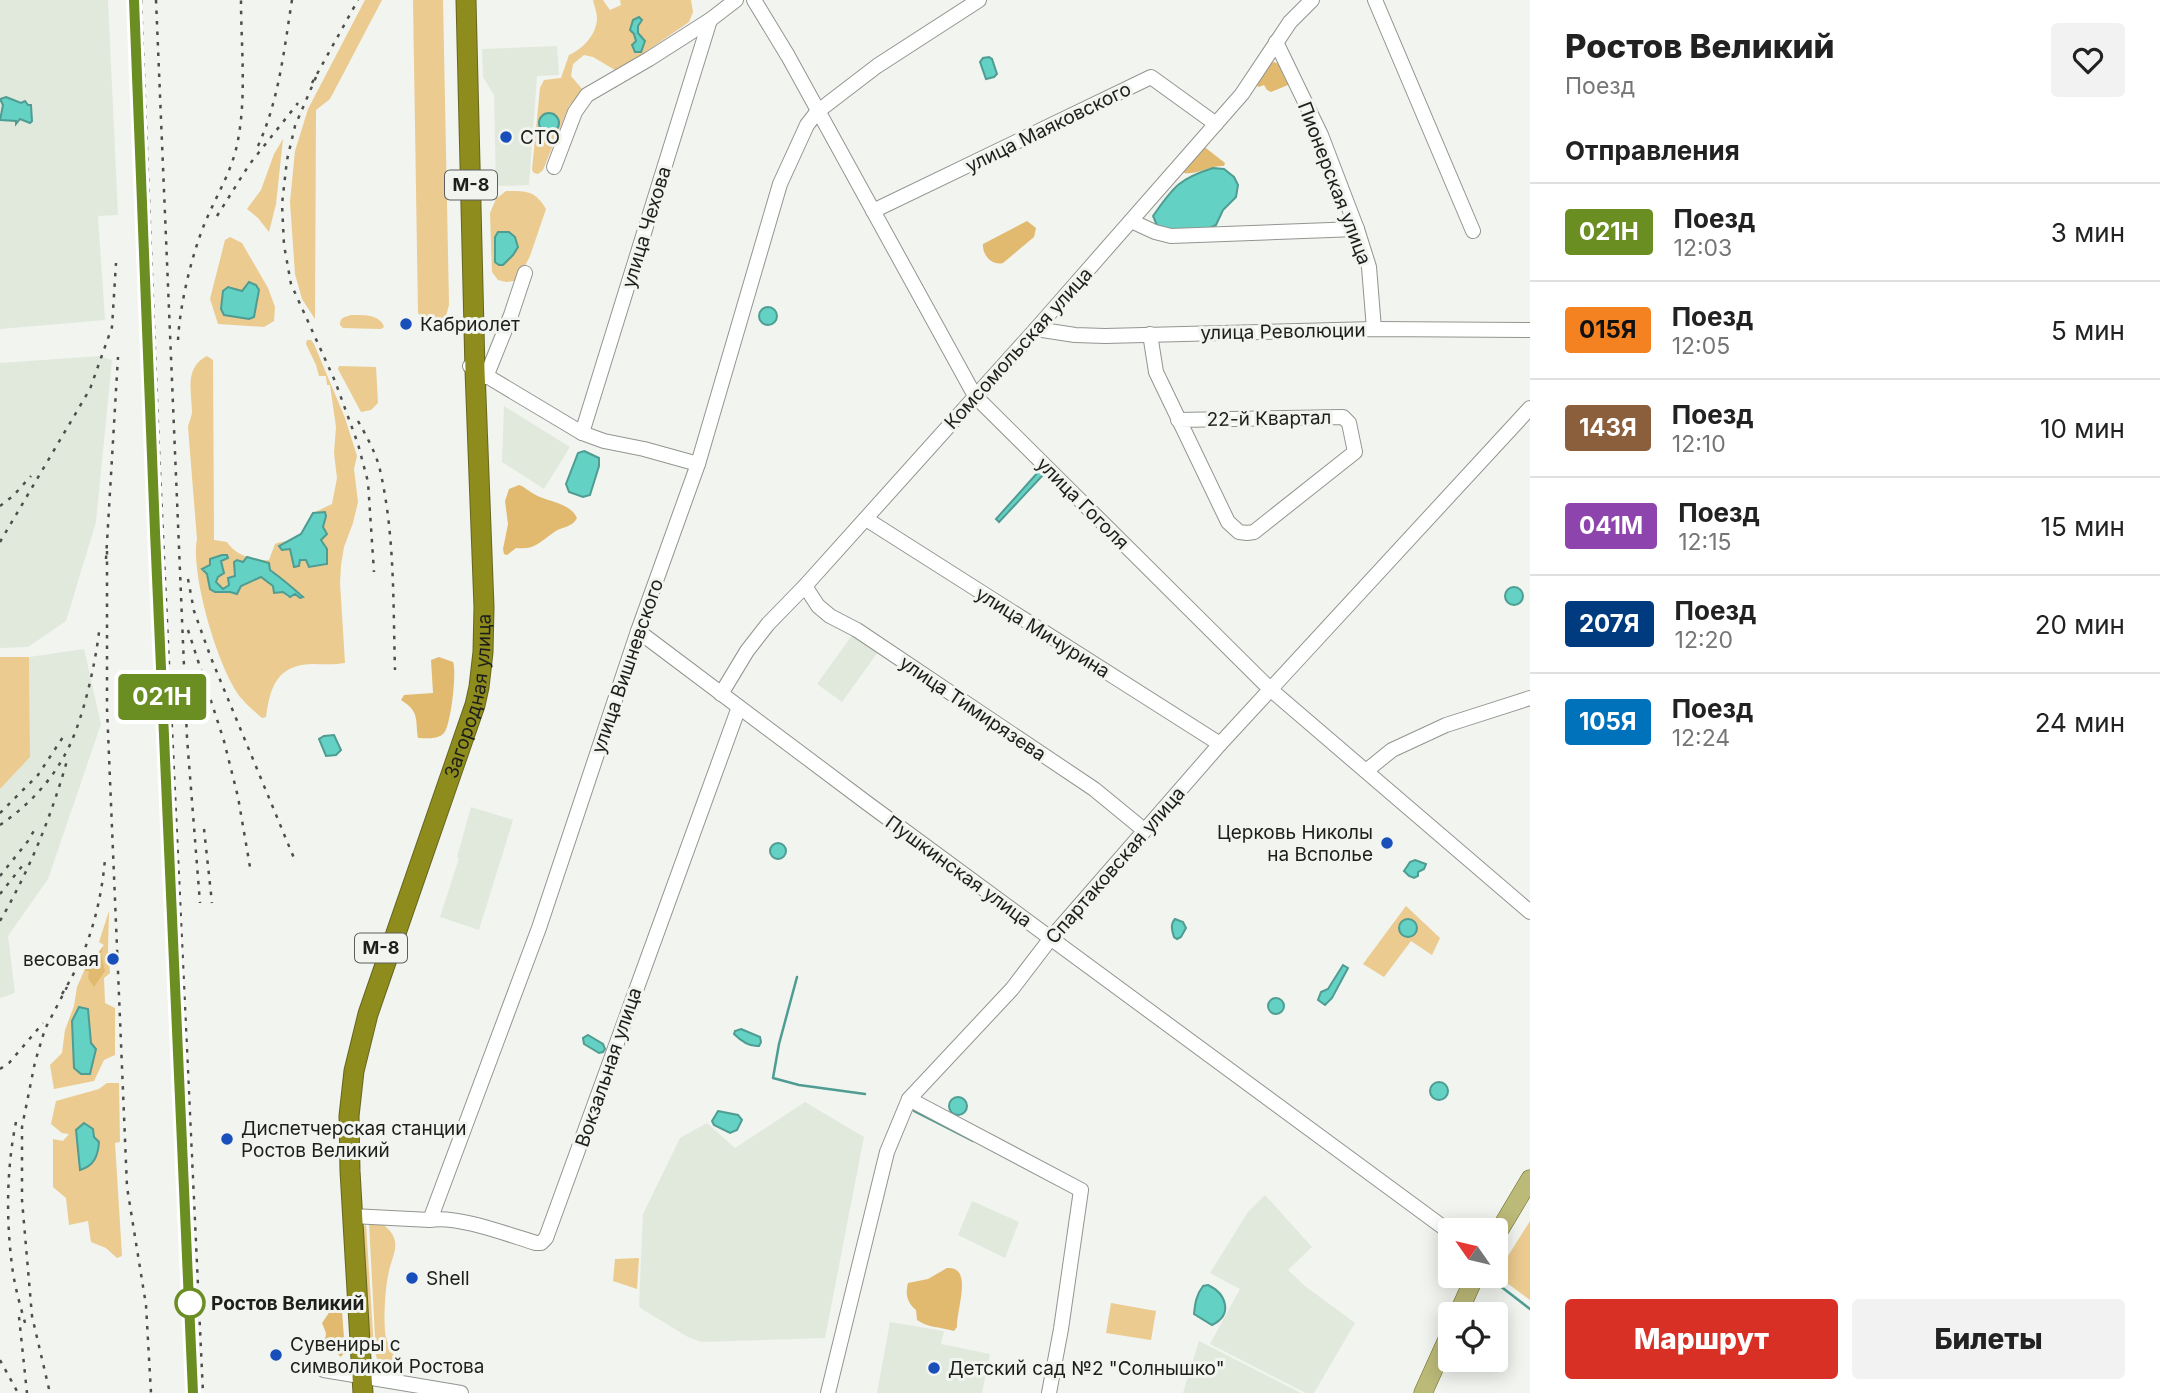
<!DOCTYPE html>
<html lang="ru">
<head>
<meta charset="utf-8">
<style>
  :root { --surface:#fff; --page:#f2f2f2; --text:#222; --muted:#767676; --line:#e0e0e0; --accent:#d93025 }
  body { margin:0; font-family:Inter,sans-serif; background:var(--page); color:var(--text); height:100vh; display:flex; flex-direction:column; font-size:26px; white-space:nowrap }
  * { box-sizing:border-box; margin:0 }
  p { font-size:23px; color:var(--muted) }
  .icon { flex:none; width:38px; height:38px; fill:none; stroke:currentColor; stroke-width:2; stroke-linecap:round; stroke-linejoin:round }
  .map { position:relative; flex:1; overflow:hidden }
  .side { display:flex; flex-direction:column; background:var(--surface); width:630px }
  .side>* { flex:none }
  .badge { padding:0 14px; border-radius:5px; font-size:24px; line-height:46px }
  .needle { width:46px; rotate:304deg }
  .fabs { position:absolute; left:1438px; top:1218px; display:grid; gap:14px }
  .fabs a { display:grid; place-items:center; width:70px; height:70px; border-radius:7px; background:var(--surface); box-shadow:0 4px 18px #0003; font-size:35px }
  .map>.badge { position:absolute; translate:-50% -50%; box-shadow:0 0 0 4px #fff }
  h2 { padding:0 35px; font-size:26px; line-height:63px }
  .round { display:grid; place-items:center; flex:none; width:74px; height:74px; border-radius:7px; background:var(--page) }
  .overview { display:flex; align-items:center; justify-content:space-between; height:119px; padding:0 35px }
  h1 { font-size:33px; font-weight:800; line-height:52px }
  .cta { display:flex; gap:14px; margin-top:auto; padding:14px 35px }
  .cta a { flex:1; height:80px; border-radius:7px; background:var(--accent); color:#fff; font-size:28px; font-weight:800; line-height:80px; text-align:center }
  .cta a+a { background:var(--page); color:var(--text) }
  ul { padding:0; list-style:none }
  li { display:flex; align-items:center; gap:21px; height:98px; padding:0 35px; border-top:2px solid var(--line) }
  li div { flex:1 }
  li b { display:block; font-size:26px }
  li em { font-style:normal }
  li .badge { min-width:77px; font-weight:700; text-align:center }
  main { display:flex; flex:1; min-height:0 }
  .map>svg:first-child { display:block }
  .built { fill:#e1e9dd }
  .green { fill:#ebcb8f; fill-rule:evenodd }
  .forest { fill:#e1ba70 }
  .water { fill:#63d1c4; stroke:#4e9c92; stroke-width:2 }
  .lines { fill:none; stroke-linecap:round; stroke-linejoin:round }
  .stream { stroke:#4e9c92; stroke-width:2.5 }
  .minor-casing { stroke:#929590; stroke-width:16 }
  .major-casing { stroke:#67661e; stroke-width:19 }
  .highway-casing { stroke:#67661e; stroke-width:21 }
  .minor { stroke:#fff; stroke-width:14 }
  .major { stroke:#bcba78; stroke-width:18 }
  .highway { stroke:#8f8c1e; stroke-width:19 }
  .rail { stroke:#4d4e4c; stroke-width:2.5; stroke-dasharray:3.5 7; stroke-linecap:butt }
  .line-casing { stroke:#fff; stroke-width:16 }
  .line { stroke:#6b8e23; stroke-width:10 }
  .poi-dot { fill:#184fbb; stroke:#f1f4ef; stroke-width:2.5 }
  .stop-dot { fill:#fff; stroke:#6b8e23; stroke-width:3.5 }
  .labels { text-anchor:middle; stroke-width:6; stroke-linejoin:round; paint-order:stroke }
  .shield { fill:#f1f4ef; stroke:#5d5f5c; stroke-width:2 }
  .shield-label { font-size:18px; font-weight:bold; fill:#1e1f1d }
  .street-label { font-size:19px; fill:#1e1f1d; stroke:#f1f4ef }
  .poi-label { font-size:19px; fill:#1e1f1d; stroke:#f1f4ef; text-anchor:start }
  .stop-label { font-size:19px; font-weight:bold; fill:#1e1f1d; stroke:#f1f4ef; text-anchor:start }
</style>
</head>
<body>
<main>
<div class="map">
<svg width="1530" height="1393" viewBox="0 0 1530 1393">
  <rect width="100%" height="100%" fill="#f1f4ef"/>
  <g class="built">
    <polygon points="0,0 108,0 118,215 98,216 105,320 0,329"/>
    <polygon points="557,46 559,75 537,76 529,185 496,186 494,95 483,77 482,49"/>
    <polygon points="100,356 112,360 96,522 66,621 28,647 0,648 0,363"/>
    <polygon points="504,406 570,447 544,489 502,462"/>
    <polygon points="853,634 878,652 842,702 817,684"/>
    <polygon points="84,649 101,724 48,879 8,936 15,993 0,998 0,789 30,757 29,657"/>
    <polygon points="471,807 513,820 479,930 440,917 459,858 457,857"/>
    <polygon points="805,1102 864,1137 825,1338 701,1342 688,1337 642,1309 639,1306 643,1214 680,1138 707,1123 735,1148"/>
    <polygon points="1265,1195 1312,1247 1288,1270 1305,1286 1355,1323 1314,1393 1306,1393 1210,1344 1240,1289 1210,1273 1248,1212"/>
    <polygon points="972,1201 1019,1222 1005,1258 958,1235"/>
    <polygon points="890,1322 944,1331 941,1344 990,1354 982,1393 877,1393"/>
    <polygon points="1199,1341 1301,1393 1183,1393"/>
  </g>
  <g class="green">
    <polygon points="365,0 382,0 330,99 316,110 315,319 302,299 295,274 290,202 295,151 308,109"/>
    <polygon points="413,0 443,0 449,305 446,316 437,322 423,318 418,313"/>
    <path d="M 593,0 L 603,0 L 610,10 L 621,5 L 620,0 L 691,0 L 693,12 L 689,22 L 638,57 L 615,70 L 593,57 L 584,55 L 573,64 L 571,76 L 582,89 L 582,93 L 569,106 L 543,170 L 538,174 L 534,173 L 532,170 L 540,88 L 544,80 L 561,78 L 569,55 C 583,49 597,34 597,18 C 597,12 594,5 593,0 Z"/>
    <polygon points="283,139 276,204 269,232 258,218 247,209 261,190 274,154"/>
    <path d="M 506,191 C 526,191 535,190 546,209 L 530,256 L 520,276 L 514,281 L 506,282 L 498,280 L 492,272 L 490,213 L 496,199 Z"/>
    <path d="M 230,237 L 242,243 L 268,288 L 275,307 L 274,321 L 264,327 L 218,324 L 210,299 L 225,240 ZM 249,282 L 254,284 L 259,290 L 254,317 L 248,319 L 221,309 L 223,291 L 228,287 L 242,291 Z"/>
    <path d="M 351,315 C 363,315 380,314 384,327 L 381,329 L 343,328 L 340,325 C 340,317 345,317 351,315 Z"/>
    <path d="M 307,340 L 311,340 L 314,344 L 345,418 L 357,456 L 354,469 L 358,502 L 353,523 L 344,547 L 341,565 L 340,583 L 345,663 C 334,665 323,664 312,664 C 277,665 270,687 266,717 L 262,718 C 255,712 248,706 242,699 C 219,673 190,573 197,539 L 188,427 C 189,422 192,416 192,411 C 191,390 185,367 207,356 L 213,360 L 214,540 L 227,542 C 234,554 254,562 269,560 L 275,544 C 281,541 288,542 294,539 C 304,535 307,523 311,514 L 332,504 L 337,478 L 334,453 L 336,427 L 330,385 L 327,385 L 326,376 L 319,376 L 316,365 L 306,344 ZM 315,512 L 326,518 L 323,527 L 326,536 L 321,540 L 327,549 L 327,565 L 309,567 L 306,560 L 300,560 L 299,566 L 297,566 L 290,549 L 283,550 L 280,545 C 298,541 306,528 315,512 ZM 222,555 L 226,560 L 223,559 L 221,562 L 224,568 L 216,582 L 223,589 L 229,584 L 228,578 L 235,576 L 234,562 L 237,560 L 243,562 L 247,557 L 269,565 L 270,570 L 299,593 L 302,594 L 302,597 L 300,598 L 295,594 L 287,597 L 283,592 L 274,593 L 273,586 L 262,577 L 241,586 L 237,594 C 229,592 219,594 210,589 L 207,574 L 203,571 L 204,567 L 210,565 L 210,559 Z"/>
    <polygon points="339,366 376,367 378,403 371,410 361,412 338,369"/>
    <polygon points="0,657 29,657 30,757 0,789"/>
    <polygon points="1406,906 1440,938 1432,955 1411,941 1384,977 1363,964"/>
    <polygon points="109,911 108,949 110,973 104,978 105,1003 115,1008 115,1055 104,1060 94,1081 54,1089 50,1065 62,1053 65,1030 74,1006 77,987 84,971 89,972 101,954 104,945 99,942"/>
    <polygon points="107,1083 119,1083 120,1142 115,1143 122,1256 117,1258 106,1248 91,1242 88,1221 69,1225 66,1198 53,1187 53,1139 63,1141 69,1134 62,1133 51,1124 56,1101 99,1089"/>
    <polygon points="1530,1221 1530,1300 1496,1275"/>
    <path d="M 380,1222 C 406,1241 392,1252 388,1276 C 385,1288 383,1326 386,1337 C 388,1347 396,1358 401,1367 L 399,1368 L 380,1365 L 376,1356 L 369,1223 Z"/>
    <polygon points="366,1224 374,1349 373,1352 368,1352 360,1232"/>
    <polygon points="639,1258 637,1289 613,1281 615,1259"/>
    <polygon points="1111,1303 1156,1311 1151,1340 1106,1333"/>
  </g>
  <g class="forest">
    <polygon points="1274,62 1280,64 1290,82 1288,85 1271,92 1267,90 1264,85 1259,87 1256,85 1271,63"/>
    <path d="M 1202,145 L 1225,163 L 1224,166 C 1210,165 1193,177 1181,172 Z"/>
    <path d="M 1027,221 L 1036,228 L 1034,237 L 1003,263 C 992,266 982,255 983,244 Z"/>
    <path d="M 519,485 C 525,487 528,491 534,494 C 547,502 570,502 577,518 C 572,528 562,526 553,533 C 538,543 535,550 516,548 L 507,555 L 504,554 L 503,549 L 508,524 L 505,501 L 509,489 Z"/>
    <path d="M 439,657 L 453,662 C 457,671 451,725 444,733 C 438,740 426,738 418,738 C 415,719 420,712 401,700 L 404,695 L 433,693 L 431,660 Z"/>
    <polygon points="104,945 101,954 105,971 94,987 88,978 89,972 84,971 93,955 98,953"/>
    <path d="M 947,1268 C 974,1266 956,1310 957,1327 L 954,1331 C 941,1327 928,1328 917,1320 L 916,1310 C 907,1303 905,1293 908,1283 L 928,1279 Z"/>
    <polygon points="339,1298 341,1298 345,1351 341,1357 325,1342 326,1333 322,1323"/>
  </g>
  <g class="water">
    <polygon points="639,17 642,20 638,26 638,33 645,41 641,52 635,52 632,45 636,41 634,34 630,30 633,20"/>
    <polygon points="989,57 992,59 997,74 994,77 986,79 980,62 983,58"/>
    <polygon points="6,97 21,103 25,101 28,105 31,105 32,121 30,123 20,119 16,124 16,121 0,120 3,105 0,99"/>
    <circle cx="549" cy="123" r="10"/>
    <path d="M 1213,168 L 1224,169 L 1234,177 L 1238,185 L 1236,197 L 1223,210 L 1216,225 L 1210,228 L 1166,231 L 1158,228 L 1153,216 C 1173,188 1178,179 1213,168 Z"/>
    <polygon points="498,232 509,232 515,237 518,247 513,255 503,265 499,265 495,262 495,237"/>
    <polygon points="249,282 256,285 259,290 254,317 249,319 224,315 221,309 223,291 228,287 242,291"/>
    <circle cx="768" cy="316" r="9"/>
    <polygon points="584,451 599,458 599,466 590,495 583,497 569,492 566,484 578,453"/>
    <polygon points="1039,471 1043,475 999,522 996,519"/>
    <polygon points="325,512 326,516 323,527 327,534 321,540 327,549 327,564 309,567 306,560 300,560 299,566 294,567 290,549 282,550 279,546 301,534 313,513"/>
    <path d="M 222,555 L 227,555 L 228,558 L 221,561 L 224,573 L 218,577 L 216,582 L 223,589 L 229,585 L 228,578 L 235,576 L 234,562 L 237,560 L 243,562 L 247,557 L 269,563 L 270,570 C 281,578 293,588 303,597 L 300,598 L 295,594 L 290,597 L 283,592 L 274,593 L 273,586 L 261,577 L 241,586 L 237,594 L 230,592 L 215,592 L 210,589 L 207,574 L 202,569 L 210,565 L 210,559 Z"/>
    <circle cx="1514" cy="596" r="9"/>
    <polygon points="334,735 341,750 336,755 326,756 319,739 324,736"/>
    <circle cx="778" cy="851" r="8"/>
    <polygon points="1415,860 1426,864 1424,869 1418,872 1418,876 1414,878 1409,876 1404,871 1410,862"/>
    <circle cx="1408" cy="928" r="9"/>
    <path d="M 1175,919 L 1183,922 L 1186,928 L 1181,937 L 1177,939 L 1174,937 C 1172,931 1170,924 1175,919 Z"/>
    <polygon points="1343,965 1348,968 1332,998 1325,1005 1318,1000 1321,992 1328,989"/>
    <circle cx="1276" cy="1006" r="8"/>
    <polygon points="79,1007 88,1009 91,1043 96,1049 90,1074 81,1074 74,1068 72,1021"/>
    <path d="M 741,1029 L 760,1037 L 761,1042 L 759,1046 C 750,1047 740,1040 734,1034 L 735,1031 Z"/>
    <polygon points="588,1035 603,1044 605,1049 603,1052 599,1053 584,1044 583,1038"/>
    <circle cx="1439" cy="1091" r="9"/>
    <circle cx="958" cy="1106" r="9"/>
    <polygon points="718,1111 738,1115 742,1120 737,1130 730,1133 714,1125 712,1121"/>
    <path d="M 84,1123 L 93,1129 L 94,1137 L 99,1142 C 98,1156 94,1166 80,1170 L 76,1130 Z"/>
    <path d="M 1208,1285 C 1227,1294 1233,1315 1212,1325 L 1194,1314 C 1195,1304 1196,1295 1203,1286 Z"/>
  </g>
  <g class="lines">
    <g class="stream">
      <polyline points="797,977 779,1044 773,1078 799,1085 865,1094"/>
      <polyline points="914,1111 973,1141"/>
      <polyline points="1495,1282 1530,1309"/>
    </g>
    <defs>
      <g id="minor">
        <polyline points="754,0 788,56 975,396 1270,689 1530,912"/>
        <polyline points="1375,0 1473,231"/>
        <polyline points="1276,42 1321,135 1357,229 1369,267 1374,329"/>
        <polyline points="554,167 575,112 587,95 649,59 710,20"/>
        <polyline points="873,211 1151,77 1216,124"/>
        <polyline points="1131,221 1155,232 1171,236 1357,229"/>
        <polyline points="1036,329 1075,335 1105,336 1374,329 1530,330"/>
        <polyline points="1150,334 1156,372 1228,522 1239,532 1247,533 1254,532 1355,452 1349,423 1343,417 1178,420"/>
        <polyline points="470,366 582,433 604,441 644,449 698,464"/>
        <polyline points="486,377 511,315 525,273"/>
        <polyline points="582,433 710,20 736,0"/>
        <polyline points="866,519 1220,744"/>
        <polyline points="805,586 818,606 830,616 857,630 1094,789 1144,830"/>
        <polyline points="638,631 867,803 1451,1233"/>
        <polyline points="721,694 747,651 768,624 805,586 1036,329 1242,94 1290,22 1312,0"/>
        <polyline points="1366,771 1392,750 1446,725 1530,698"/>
        <polyline points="909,1099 1081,1190 1061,1329 1049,1393"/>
        <path d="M 352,1216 L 430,1220 C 457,1215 509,1235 536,1243 L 541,1243 L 546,1238 L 739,707"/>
        <polyline points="430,1220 539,928 638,631 698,464 780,184 807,125 817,112 877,66 979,0"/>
        <polyline points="324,1370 461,1393"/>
        <polyline points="828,1393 887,1152 909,1099 1012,989 1051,938 1220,744 1530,408"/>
      </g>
      <g id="major">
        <polyline points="1496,1236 1530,1179"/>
        <polyline points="1458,1314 1475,1276"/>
        <polyline points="1423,1393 1451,1331"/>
      </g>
      <g id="highway">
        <path id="s1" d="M 363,1393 L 350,1171 L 349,1116 L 354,1071 L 368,1014 L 475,705 L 479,687 L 483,652 L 484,607 L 475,370 L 466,0"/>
      </g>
    </defs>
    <use href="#minor" class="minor-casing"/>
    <use href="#major" class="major-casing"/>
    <use href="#highway" class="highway-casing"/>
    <use href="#minor" class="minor"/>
    <use href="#major" class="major"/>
    <use href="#highway" class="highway"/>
    <g class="rail">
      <polyline points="141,0 159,450 203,1393"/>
      <polyline points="156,0 187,738 200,903"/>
      <polyline points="316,77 295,126 287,160 282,204 284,245 291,284 335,381 358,444 368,482 374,572"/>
      <polyline points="312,83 358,0"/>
      <path d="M 258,146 C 279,100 284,50 292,0"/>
      <polyline points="217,216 249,165 298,103"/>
      <path d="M 178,340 C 180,304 191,258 204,225 C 215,198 231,173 237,145 C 247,98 241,48 241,0"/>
      <path d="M 358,421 C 367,437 376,453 380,470 C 395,535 393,604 395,670"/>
      <polyline points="0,506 13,496 31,476"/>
      <polyline points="0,542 90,389 112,327 116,263"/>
      <polyline points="107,551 107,708 127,1187 146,1305 151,1393"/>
      <polyline points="106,559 118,357"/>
      <polyline points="188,579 194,611 211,658 296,863"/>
      <polyline points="188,630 224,741 238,797 250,867"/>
      <polyline points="0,813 38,775 65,734"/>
      <path d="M 0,825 C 25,808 48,785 63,758 C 81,729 95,667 99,632"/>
      <polyline points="204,829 212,903"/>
      <polyline points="0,876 28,841 36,827"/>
      <polyline points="0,894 23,865"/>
      <path d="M 0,921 C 30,869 52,815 68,757"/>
      <path d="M 62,994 C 88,953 101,906 105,859"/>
      <polyline points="0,1069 9,1063 43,1023"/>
      <path d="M 16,1122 C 6,1171 6,1224 13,1273 C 16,1291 21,1309 26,1326"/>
      <polyline points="19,1317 27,1393"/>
      <polyline points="0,1360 18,1393"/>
      <polyline points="49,1389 32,1316 22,1200 22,1127 35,1062 45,1029 67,987"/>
    </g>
  </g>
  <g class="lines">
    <defs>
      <polyline id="line" points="134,0 155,532 193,1393"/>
    </defs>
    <use href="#line" class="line-casing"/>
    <use href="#line" class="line"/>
  </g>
  <g class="poi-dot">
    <circle cx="506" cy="137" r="7"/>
    <circle cx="406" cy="324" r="7"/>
    <circle cx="1387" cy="843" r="7"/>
    <circle cx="113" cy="959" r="7"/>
    <circle cx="227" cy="1139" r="7"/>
    <circle cx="412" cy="1278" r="7"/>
    <circle cx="276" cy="1355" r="7"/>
    <circle cx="934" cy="1368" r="7"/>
  </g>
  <circle class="stop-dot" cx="190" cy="1303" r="14"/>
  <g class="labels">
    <g class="shield">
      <rect x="445" y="170.5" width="52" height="29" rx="5"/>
      <rect x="355" y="933.5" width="52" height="29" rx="5"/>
    </g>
    <g class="shield-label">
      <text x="471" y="191">М-8</text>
      <text x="381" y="954">М-8</text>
    </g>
    <g class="street-label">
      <text transform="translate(1048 127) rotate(-26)" y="7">улица Маяковского</text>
      <text transform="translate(1335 183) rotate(69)" y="7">Пионерская улица</text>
      <text transform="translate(646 227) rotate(-73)" y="7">улица Чехова</text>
      <text transform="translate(1283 331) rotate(-1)" y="7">улица Революции</text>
      <text transform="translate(1018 348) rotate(-48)" y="7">Комсомольская улица</text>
      <text transform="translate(1269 418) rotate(-1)" y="7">22-й Квартал</text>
      <text transform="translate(1083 503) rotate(45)" y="7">улица Гоголя</text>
      <text transform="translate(1043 632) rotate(32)" y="7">улица Мичурина</text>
      <text transform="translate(627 666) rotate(-71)" y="7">улица Вишневского</text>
      <text dy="7" stroke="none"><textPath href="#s1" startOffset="716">Загородная улица</textPath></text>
      <text transform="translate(973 708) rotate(34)" y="7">улица Тимирязева</text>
      <text transform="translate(1115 865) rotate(-49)" y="7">Спартаковская улица</text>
      <text transform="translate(959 871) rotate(36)" y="7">Пушкинская улица</text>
      <text transform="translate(608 1067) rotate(-71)" y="7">Вокзальная улица</text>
    </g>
    <g class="poi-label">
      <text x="520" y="144">СТО</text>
      <text x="420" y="331">Кабриолет</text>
      <text x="1373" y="839" text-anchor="end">Церковь Николы<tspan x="1373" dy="22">на Всполье</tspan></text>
      <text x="99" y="966" text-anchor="end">весовая</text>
      <text x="241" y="1135">Диспетчерская станции<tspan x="241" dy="22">Ростов Великий</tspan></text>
      <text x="426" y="1285">Shell</text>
      <text x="290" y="1351">Сувениры с<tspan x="290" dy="22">символикой Ростова</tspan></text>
      <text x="948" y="1375">Детский сад №2 "Солнышко"</text>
    </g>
    <g class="stop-label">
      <text x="211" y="1310">Ростов Великий</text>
    </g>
  </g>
</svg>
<div class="fabs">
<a><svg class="needle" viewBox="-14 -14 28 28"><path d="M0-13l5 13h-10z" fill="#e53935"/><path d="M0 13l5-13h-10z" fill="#767676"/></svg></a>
<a><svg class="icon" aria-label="locate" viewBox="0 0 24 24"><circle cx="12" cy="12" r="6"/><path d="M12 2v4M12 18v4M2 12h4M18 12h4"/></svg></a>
</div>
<b class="badge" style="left:162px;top:697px;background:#6b8e23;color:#fff">021Н</b>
</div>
<section class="side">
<div class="overview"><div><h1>Ростов Великий</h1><p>Поезд</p></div><a class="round"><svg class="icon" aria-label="heart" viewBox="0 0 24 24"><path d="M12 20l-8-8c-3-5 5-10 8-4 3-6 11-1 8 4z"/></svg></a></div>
<h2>Отправления</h2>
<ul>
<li><span class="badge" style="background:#6b8e23;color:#fff">021Н</span><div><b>Поезд</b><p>12:03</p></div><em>3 мин</em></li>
<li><span class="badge" style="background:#f58220;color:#111">015Я</span><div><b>Поезд</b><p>12:05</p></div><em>5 мин</em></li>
<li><span class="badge" style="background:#8b5e3c;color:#fff">143Я</span><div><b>Поезд</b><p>12:10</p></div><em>10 мин</em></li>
<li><span class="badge" style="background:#8e44ad;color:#fff">041М</span><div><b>Поезд</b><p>12:15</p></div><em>15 мин</em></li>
<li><span class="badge" style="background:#003b80;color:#fff">207Я</span><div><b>Поезд</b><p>12:20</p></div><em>20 мин</em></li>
<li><span class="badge" style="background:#0072bc;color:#fff">105Я</span><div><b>Поезд</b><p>12:24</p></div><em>24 мин</em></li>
</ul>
<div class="cta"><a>Маршрут</a><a>Билеты</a></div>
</section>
</main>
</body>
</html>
